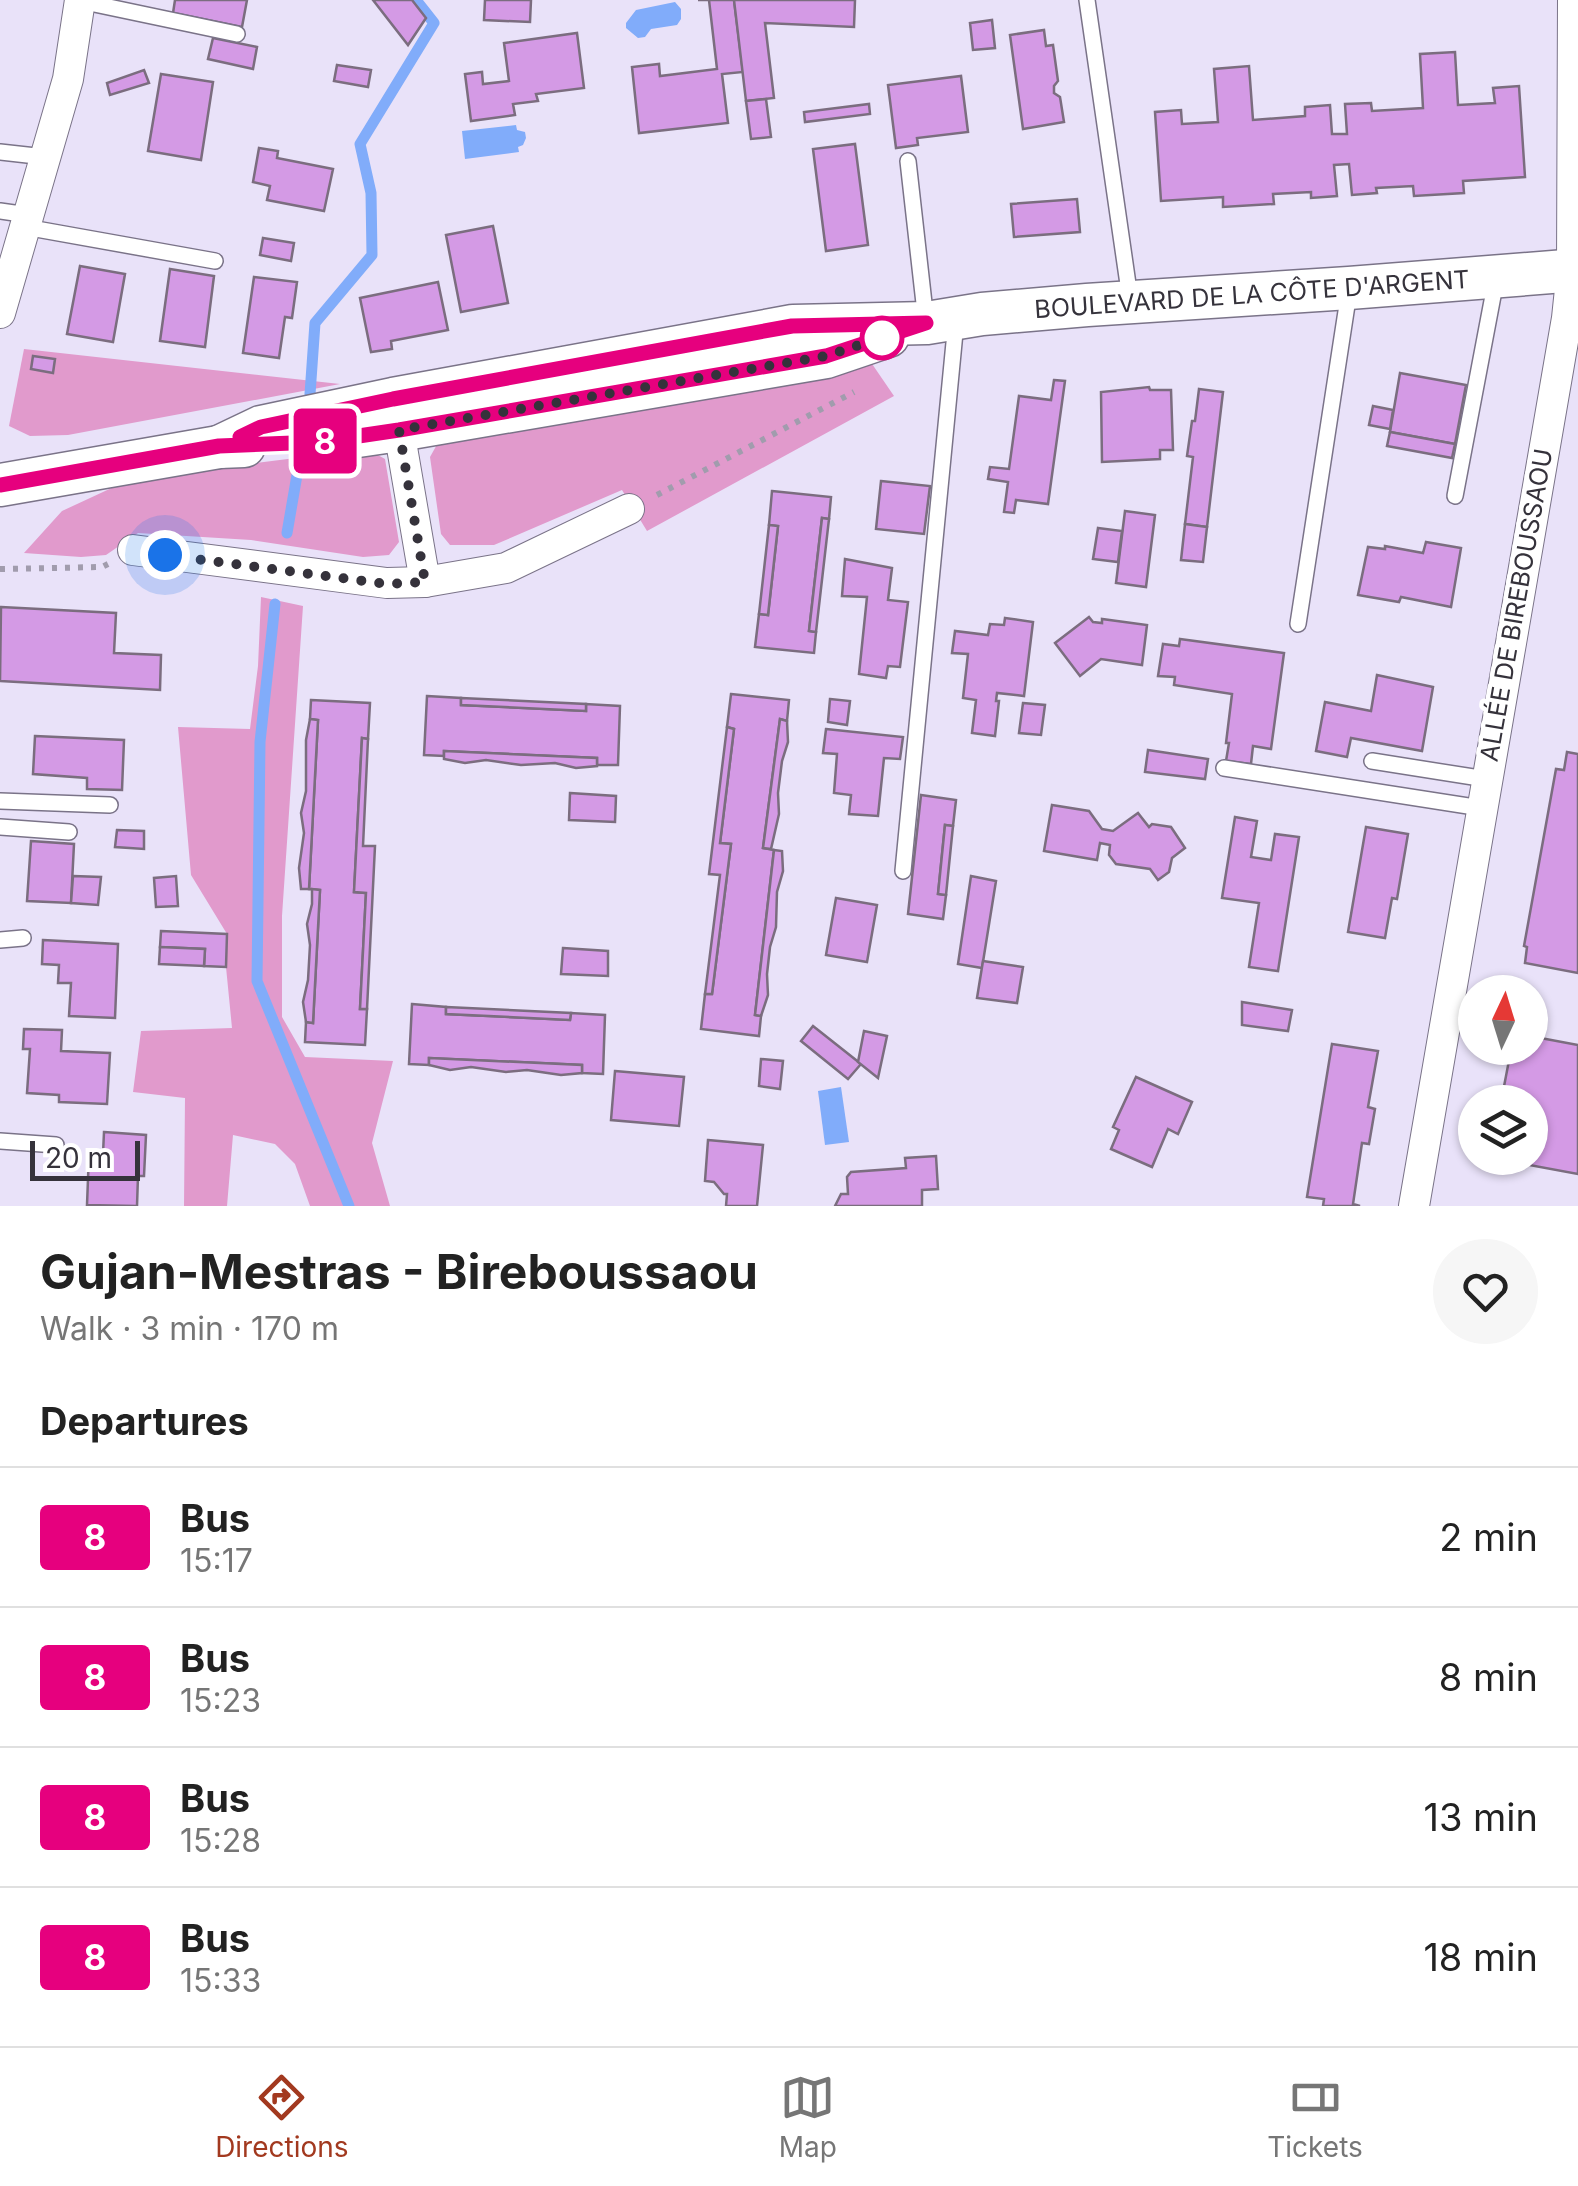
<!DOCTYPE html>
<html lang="en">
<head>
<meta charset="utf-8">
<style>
  :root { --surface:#fff; --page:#f6f6f6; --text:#222; --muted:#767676; --line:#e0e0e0; --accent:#a2391f }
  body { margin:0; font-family:Inter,sans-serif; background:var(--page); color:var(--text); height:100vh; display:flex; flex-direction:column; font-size:38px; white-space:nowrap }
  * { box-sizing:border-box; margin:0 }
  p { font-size:32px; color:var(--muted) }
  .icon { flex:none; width:55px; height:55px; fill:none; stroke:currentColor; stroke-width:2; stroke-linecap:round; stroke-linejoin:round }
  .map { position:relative; height:1206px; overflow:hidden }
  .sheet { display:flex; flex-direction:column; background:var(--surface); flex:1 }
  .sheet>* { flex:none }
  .badge { padding:0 20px; border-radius:8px; font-size:35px; line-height:65px }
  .needle { width:65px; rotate:4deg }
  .fabs { position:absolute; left:1458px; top:975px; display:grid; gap:20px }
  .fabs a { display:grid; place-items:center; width:90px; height:90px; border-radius:50%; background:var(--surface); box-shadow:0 2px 8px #0004; font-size:50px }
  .scale { position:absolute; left:30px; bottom:25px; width:110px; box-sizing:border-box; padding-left:10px; border:5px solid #35323b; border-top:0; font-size:28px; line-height:35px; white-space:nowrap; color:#35323b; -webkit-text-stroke:8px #fff; paint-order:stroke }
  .you { position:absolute; width:50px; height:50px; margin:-25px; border:8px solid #fff; border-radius:50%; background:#1a73e8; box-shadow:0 0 0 15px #1a73e833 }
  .map>.badge { position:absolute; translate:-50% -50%; box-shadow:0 0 0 5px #fff }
  h2 { padding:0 40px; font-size:38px; line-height:90px }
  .round { display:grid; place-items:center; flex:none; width:105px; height:105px; border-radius:52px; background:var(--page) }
  .overview { display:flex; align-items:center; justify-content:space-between; height:170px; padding:0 40px }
  h1 { font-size:48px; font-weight:700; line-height:75px }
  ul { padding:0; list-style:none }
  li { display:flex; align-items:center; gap:30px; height:140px; padding:0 40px; border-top:2px solid var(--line) }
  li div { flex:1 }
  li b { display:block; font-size:38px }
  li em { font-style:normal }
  li .badge { min-width:110px; font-weight:700; text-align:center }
  .tab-bar { display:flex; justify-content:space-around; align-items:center; height:140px; border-top:2px solid var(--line); background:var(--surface); font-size:28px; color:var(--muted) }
  .tab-bar a { display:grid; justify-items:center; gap:5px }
  .tab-bar .on { color:var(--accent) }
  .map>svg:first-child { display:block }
  .green { fill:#e19acc }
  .water { fill:#81acfa }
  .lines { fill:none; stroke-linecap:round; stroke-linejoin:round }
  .stream { stroke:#81acfa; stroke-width:11 }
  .building { fill:#d49ae5; stroke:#7b6d7f; stroke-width:2.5 }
  .service-casing { stroke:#7a7388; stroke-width:18 }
  .minor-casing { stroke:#7a7388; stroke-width:32 }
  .secondary-casing { stroke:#7a7388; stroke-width:45 }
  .path { stroke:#a19cad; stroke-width:6; stroke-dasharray:5 8; stroke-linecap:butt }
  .service { stroke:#fff; stroke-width:15 }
  .minor { stroke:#fff; stroke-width:30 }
  .secondary { stroke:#fff; stroke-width:42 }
  .line-casing { stroke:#fff; stroke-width:22 }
  .line { stroke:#e6007e; stroke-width:15 }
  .walk { stroke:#35323b; stroke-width:10; stroke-dasharray:0 18 }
  .stop-dot { fill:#fff; stroke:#e6007e; stroke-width:5 }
  .labels { text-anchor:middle; stroke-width:9; stroke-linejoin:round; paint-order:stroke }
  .street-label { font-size:25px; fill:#35323b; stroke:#fff }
</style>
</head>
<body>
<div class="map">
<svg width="1578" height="1206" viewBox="0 0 1578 1206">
  <rect width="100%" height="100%" fill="#e9e2f9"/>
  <g class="green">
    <polygon points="24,349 340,384 68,435 30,436 9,426"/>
    <polygon points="868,358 894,396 647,531 622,490 494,545 450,545 441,534 430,457 444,432"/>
    <polygon points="367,449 385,459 399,542 389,555 363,557 251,540 138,533 106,555 81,557 24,553 62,511 131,479"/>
    <polygon points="261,597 303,606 282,916 282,1017 305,1057 393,1061 372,1143 390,1206 310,1206 295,1164 275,1144 233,1135 227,1206 184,1206 185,1098 133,1092 141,1031 232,1028 226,967 227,934 191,875 178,727 250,729 258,666"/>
  </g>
  <g class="water">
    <polygon points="675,2 681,9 681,19 677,25 651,29 645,37 638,38 626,28 626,23 636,10"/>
    <polygon points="516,125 517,130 525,132 526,138 523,145 518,147 519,152 465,159 462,131"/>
    <polygon points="841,1087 849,1142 825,1145 818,1091"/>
  </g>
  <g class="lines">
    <g class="stream">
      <polyline points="310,394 315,323 372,255 371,193 360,144 434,23 416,0"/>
      <polyline points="287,533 297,475"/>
      <polyline points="275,604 260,742 257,981 349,1206"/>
    </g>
  </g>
  <g class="building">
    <polygon points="175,0 247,0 242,27 173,13"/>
    <polygon points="373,0 412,0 426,18 408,45"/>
    <polygon points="485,0 531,0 530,22 484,20"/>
    <polygon points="698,0 734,0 743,72 722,74 728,123 639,133 632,67 659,64 660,76 717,69 709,0"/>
    <polygon points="734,0 855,0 854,27 765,23 774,98 746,101"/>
    <polygon points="992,20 995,48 973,50 970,23"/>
    <polygon points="1044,30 1046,46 1053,45 1058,81 1054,86 1054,93 1060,97 1064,122 1023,129 1010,35"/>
    <polygon points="577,33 584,88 536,94 538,101 513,104 515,115 471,121 465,74 482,72 483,84 509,81 504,43"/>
    <polygon points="213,38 257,47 253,69 208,59"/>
    <polygon points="1455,52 1458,105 1495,103 1493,88 1519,86 1525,177 1463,181 1464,193 1414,196 1413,186 1376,188 1377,193 1352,195 1349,164 1334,165 1337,196 1311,198 1311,192 1273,194 1274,204 1223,207 1223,197 1161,201 1155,112 1181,110 1182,124 1218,122 1214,69 1249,66 1253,120 1305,116 1305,107 1330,105 1332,134 1347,134 1345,104 1371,103 1372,111 1423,108 1420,54"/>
    <polygon points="337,65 371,70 368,87 334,81"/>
    <polygon points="144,70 149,83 110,95 107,83"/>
    <polygon points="161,74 213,82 201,160 148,151"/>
    <polygon points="961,76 968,132 917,138 918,145 896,148 888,85"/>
    <polygon points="766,99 771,137 751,139 746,101"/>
    <polygon points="869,104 870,114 805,122 804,112"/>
    <polygon points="855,144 868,245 826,251 813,149"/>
    <polygon points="259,148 278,151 277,158 333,169 324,211 267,200 270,186 253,182"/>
    <polygon points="1077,199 1080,232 1014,237 1011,204"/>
    <polygon points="493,226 508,303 461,312 446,235"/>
    <polygon points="263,238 294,243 291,261 260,255"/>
    <polygon points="80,266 125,274 113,342 67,334"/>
    <polygon points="170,269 214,276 205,347 160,341"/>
    <polygon points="254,277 297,282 292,318 285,317 279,358 243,353"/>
    <polygon points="438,282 448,330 391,341 392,349 371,352 360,298"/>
    <polygon points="33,356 55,359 53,373 31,369"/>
    <polygon points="1400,373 1466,385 1455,444 1390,432"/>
    <polygon points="1054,380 1065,381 1048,504 1016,500 1014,513 1004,512 1008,482 988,479 990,467 1009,469 1019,396 1051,400"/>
    <polygon points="1149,387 1150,390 1171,390 1173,450 1160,450 1160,459 1102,462 1101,392"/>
    <polygon points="1199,389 1223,392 1207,527 1185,524 1193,457 1187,456 1192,421 1195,421"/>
    <polygon points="1373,406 1393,410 1390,429 1369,425"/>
    <polygon points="1390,432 1455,444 1452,458 1387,446"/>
    <polygon points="881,481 930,486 924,534 876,529"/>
    <polygon points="772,491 831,497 829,519 822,518 809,631 816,632 814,653 755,647 759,614 768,615 778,526 769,525"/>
    <polygon points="1125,511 1155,515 1146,587 1116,583"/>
    <polygon points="822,518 829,519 816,632 809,631"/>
    <polygon points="1185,524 1207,527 1203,562 1181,560"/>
    <polygon points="769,525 778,526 768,615 759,614"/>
    <polygon points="1098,528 1122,531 1118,562 1093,559"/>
    <polygon points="1426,542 1461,548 1451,607 1401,597 1399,602 1358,595 1368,547 1385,549 1385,546 1423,553"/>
    <polygon points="845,559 892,568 888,600 908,602 900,667 888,666 886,678 859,674 867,597 842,596"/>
    <polygon points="1,607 116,613 114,653 161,655 160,690 0,681"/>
    <polygon points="1089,617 1093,622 1102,623 1102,619 1147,625 1142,665 1101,659 1080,676 1055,643"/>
    <polygon points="1005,618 1033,622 1024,696 997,693 996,701 999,701 995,736 972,733 976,700 963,698 968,654 952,653 955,631 988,635 990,624 1004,625"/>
    <polygon points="1180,639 1284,653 1271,749 1253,746 1251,764 1226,761 1229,743 1226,743 1232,694 1174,685 1175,677 1158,676 1163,644 1179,646"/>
    <polygon points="1377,675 1433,687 1422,751 1351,738 1347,757 1316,751 1325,702 1371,711"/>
    <polygon points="731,694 789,700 787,721 780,719 763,848 774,850 755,1015 761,1016 759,1036 701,1029 705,994 712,994 731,844 720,843 734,729 727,727"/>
    <polygon points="427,696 461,698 461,705 586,711 586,704 620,706 618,765 597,765 597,758 444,751 444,756 424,755"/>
    <polygon points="461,698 586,704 586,711 461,705"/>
    <polygon points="830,699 850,701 847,725 828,722"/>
    <polygon points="311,700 370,703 368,739 362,738 354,892 366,893 360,1009 367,1009 365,1045 305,1042 306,1022 313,1023 320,890 309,889 318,720 310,719"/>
    <polygon points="1023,703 1045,705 1041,735 1019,733"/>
    <polygon points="310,719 318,720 309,889 301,889 299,868 304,833 301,813 306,791 306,740"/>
    <polygon points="780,719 787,721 788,742 782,761 778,793 779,814 771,849 763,848"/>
    <polygon points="727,727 734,729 720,843 731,844 712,994 705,994 720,875 709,874"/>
    <polygon points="826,729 903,737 900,759 884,758 878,816 849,814 851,795 834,793 837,754 823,753"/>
    <polygon points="35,736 124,740 122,790 87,789 87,778 33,774"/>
    <polygon points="362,738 368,739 363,846 375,846 367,1009 360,1009 366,893 354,892"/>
    <polygon points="1148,750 1208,759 1205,779 1145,772"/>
    <polygon points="444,751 597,758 597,766 576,768 555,763 521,765 486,760 465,763 444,759"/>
    <polygon points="1567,752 1578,754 1578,973 1525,963 1527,947 1524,946 1556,769 1564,770"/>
    <polygon points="570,793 616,796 615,822 569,820"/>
    <polygon points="921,795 956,800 953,826 945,825 938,894 946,895 943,919 908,914"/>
    <polygon points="1052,805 1089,811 1102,829 1113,831 1138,813 1149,827 1152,824 1171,827 1185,848 1172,858 1169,872 1158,880 1150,869 1116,864 1109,855 1110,845 1100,843 1097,860 1044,851"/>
    <polygon points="1235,817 1257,821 1251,857 1271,860 1275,834 1299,837 1278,971 1249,967 1259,903 1222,898"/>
    <polygon points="945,825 953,826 946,895 938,894"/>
    <polygon points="1366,827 1408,834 1397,899 1392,898 1385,938 1348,932"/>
    <polygon points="117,830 144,831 144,849 115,847"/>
    <polygon points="31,841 74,844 71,903 27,901"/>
    <polygon points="774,850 782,851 783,871 777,892 776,927 770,947 767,974 768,995 761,1016 755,1015"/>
    <polygon points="73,876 101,877 98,905 71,903"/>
    <polygon points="176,876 178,906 156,907 154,878"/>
    <polygon points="971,876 996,881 982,968 958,964"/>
    <polygon points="312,889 320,890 313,1023 306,1022 303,1002 308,980 310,945 307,924 312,904"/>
    <polygon points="836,898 877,905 867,962 826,955"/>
    <polygon points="161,931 227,934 226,967 204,966 205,949 160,947"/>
    <polygon points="43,940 118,944 115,1018 69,1016 71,983 58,983 59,965 42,964"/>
    <polygon points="160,947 205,949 204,966 159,964"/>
    <polygon points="563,948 608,951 608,976 561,974"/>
    <polygon points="983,961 1023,967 1017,1003 977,998"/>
    <polygon points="1242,1002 1292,1010 1288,1031 1242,1025"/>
    <polygon points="412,1004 446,1007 446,1014 570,1020 571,1013 605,1015 603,1074 582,1073 582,1065 429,1058 429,1065 409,1064"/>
    <polygon points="446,1007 571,1013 570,1020 446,1014"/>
    <polygon points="813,1026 861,1064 848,1079 801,1041"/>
    <polygon points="24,1029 62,1030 61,1051 110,1053 107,1104 59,1102 59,1095 27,1093 30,1049 23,1049"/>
    <polygon points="864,1031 887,1036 878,1078 858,1062"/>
    <polygon points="1530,1036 1578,1045 1578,1174 1497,1159 1530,1158 1530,1102 1501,1102 1511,1050 1514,1050 1514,1048 1530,1048"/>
    <polygon points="1332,1044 1378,1051 1368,1107 1375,1109 1369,1144 1362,1143 1353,1204 1360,1206 1323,1206 1324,1199 1307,1197"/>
    <polygon points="429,1058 582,1065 582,1073 561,1075 527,1070 506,1072 471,1067 450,1070 429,1065"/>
    <polygon points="761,1059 783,1061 780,1089 759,1086"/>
    <polygon points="615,1071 684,1077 679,1126 611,1120"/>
    <polygon points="1136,1077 1192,1102 1178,1134 1168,1129 1152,1167 1111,1149 1119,1130 1113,1127"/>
    <polygon points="104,1132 146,1135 144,1176 138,1176 137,1206 87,1205 89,1153 103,1154"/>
    <polygon points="708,1140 763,1145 757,1206 726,1206 727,1194 724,1194 714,1182 705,1181"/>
    <polygon points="936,1156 938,1189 922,1190 922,1206 835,1206 841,1194 848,1194 847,1177 851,1172 906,1168 905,1158"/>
  </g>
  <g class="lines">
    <defs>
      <g id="service">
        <polyline points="1087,0 1130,298"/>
        <polyline points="80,1 237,34"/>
        <polyline points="0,152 45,157"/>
        <polyline points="908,161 926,321"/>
        <polyline points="0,211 28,215"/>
        <polyline points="25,227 215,261"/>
        <polyline points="1455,496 1496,280"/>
        <polyline points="1298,624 1349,292"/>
        <polyline points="1372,761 1486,779"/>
        <polyline points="1224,768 1481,808"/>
        <polyline points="0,801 110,805"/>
        <polyline points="0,827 69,832"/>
        <polyline points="903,871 956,322"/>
        <polyline points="0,940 23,938"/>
        <polyline points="0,1141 56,1145"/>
      </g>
      <g id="minor">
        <polyline points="0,313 68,79 80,0"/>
        <polyline points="399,430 425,582"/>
        <polyline points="133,550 387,583 425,582 506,568 629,509"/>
        <polyline points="1414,1206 1567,318 1572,270 1573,0"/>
      </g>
      <g id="secondary">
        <polyline points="310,443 399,430 826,357 888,336"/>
        <polyline points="219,447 261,427 393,399 793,326 927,323 982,314 1087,305 1349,288 1578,270"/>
        <polyline points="0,485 219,447 244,446"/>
      </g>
    </defs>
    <use href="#service" class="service-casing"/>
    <use href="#minor" class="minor-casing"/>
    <use href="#secondary" class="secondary-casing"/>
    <g class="path">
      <polyline points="657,495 854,392"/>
      <polyline points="0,569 102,567 108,564"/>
    </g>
    <use href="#service" class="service"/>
    <use href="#minor" class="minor"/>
    <use href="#secondary" class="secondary"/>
  </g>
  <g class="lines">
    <defs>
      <polyline id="line" points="0,485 219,446 318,442 399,430 826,356 926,323 792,326 393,399 261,427 240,437"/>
    </defs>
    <use href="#line" class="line-casing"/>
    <use href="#line" class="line"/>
    <polyline class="walk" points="165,555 387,584 425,582 399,430 826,356 893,334 882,338"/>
  </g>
  <circle class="stop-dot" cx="882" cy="338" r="20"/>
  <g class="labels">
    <g class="street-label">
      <text transform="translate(1252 294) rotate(-4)" y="9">BOULEVARD DE LA CÔTE D'ARGENT</text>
      <text transform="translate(1516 605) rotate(-80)" y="9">ALLÉE DE BIREBOUSSAOU</text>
    </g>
  </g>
</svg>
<div class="fabs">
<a><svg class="needle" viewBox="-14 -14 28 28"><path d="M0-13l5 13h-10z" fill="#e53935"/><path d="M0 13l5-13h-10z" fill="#767676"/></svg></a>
<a><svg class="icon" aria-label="layers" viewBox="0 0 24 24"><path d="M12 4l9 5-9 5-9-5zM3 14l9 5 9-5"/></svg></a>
</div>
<div class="scale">20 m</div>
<div class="you" style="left:165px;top:555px"></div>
<b class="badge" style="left:325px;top:441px;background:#e6007e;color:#fff">8</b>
</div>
<section class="sheet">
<div class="overview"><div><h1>Gujan-Mestras - Bireboussaou</h1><p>Walk · 3 min · 170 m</p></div><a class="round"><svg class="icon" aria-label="heart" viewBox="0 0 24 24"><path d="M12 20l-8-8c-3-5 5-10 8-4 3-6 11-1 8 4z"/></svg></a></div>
<h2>Departures</h2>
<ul>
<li><span class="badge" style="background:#e6007e;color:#fff">8</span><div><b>Bus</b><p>15:17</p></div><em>2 min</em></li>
<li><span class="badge" style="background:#e6007e;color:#fff">8</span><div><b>Bus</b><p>15:23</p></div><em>8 min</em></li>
<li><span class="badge" style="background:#e6007e;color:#fff">8</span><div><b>Bus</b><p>15:28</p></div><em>13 min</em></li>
<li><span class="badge" style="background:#e6007e;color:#fff">8</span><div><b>Bus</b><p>15:33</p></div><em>18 min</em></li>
</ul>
</section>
<nav class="tab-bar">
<a class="on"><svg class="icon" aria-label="directions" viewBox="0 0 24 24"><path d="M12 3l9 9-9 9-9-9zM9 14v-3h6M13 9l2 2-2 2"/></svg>Directions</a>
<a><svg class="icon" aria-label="map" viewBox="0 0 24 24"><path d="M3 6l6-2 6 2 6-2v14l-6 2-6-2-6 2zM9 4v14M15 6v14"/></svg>Map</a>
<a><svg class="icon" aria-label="tickets" viewBox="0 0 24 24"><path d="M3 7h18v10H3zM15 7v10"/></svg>Tickets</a>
</nav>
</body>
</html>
